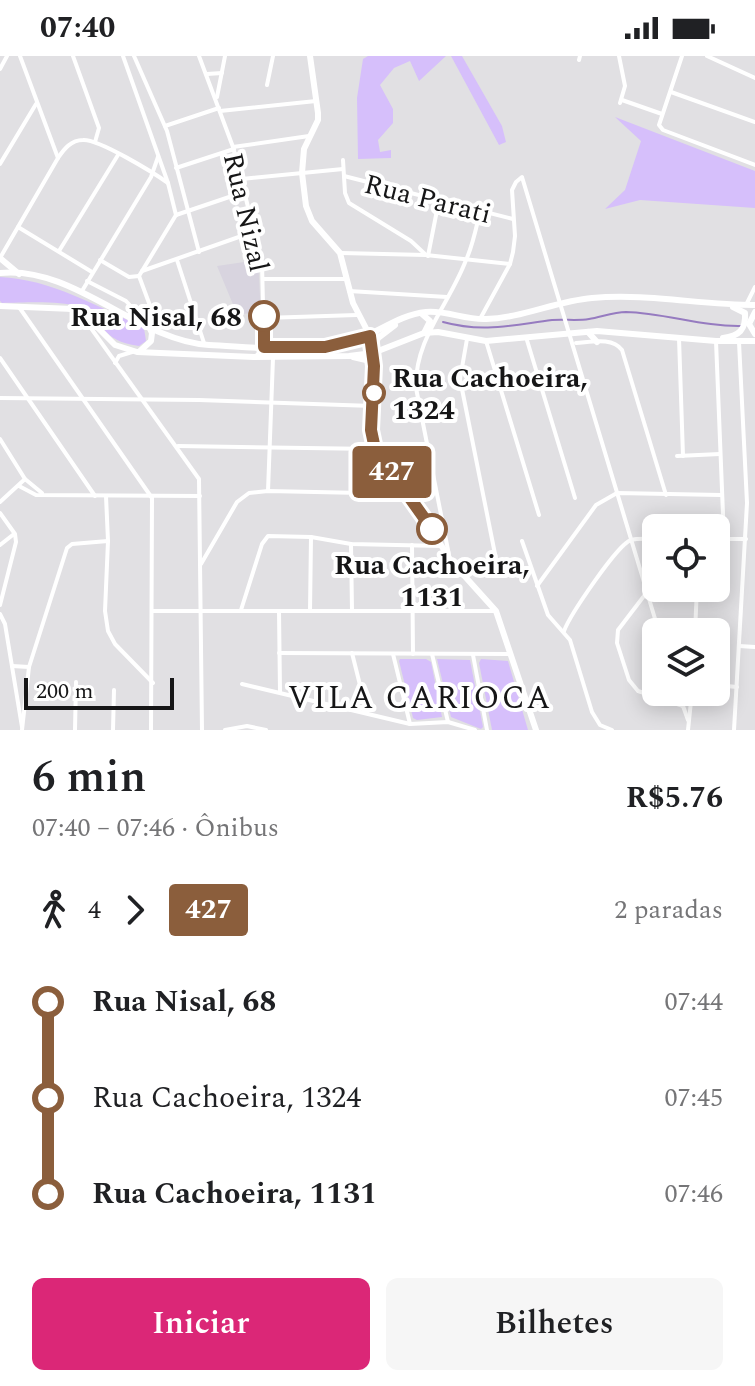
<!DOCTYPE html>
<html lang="pt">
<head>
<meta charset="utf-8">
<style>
  :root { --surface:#fff; --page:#f6f6f6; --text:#202124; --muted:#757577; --accent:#db2777 }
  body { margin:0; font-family:Spectral,serif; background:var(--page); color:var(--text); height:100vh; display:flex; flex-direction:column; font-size:30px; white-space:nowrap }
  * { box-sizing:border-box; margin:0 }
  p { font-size:26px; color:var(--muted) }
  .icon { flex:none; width:44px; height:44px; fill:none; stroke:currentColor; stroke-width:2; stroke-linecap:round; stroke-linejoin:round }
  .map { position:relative; height:674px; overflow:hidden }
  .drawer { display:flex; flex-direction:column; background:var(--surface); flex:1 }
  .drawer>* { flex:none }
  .badge { padding:0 16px; border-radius:6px; font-size:28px; line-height:52px }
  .controls { position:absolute; left:642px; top:458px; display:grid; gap:16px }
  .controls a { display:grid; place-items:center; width:88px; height:88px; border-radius:12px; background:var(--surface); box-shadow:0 4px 20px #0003; font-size:40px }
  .scale { position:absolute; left:24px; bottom:20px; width:150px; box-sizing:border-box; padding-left:8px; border:4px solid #161617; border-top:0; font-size:22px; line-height:28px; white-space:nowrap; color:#161617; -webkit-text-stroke:6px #fff; paint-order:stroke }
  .map>.badge { position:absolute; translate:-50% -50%; box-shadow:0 0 0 4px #fff }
  .legs { display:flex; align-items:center; gap:12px; height:88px; padding:0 32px; font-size:26px }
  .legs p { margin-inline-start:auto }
  .head { display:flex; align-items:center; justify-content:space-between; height:136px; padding:0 32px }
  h1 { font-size:44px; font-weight:600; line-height:60px }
  .action { display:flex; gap:16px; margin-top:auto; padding:16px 32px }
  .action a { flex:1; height:92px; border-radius:12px; background:var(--accent); color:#fff; font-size:32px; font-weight:600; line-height:92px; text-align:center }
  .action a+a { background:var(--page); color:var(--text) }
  ul { padding:0 32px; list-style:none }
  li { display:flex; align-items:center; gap:28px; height:96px; font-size:30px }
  li i { display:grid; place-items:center; width:12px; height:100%; margin:0 10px; background:currentColor }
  li i::after { content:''; width:20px; height:20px; margin:-10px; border:6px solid; border-radius:50%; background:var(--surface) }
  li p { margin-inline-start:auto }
  li:first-child i { background:linear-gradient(#0000 50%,currentColor 0) }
  li:last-child i { background:linear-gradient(currentColor 50%,#0000 0) }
  .status { display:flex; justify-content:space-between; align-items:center; height:56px; padding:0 40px; background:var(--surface); direction:ltr }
  .status svg { height:22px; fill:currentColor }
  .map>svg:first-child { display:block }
  .built { fill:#d8d4df }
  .green { fill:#d6bffb }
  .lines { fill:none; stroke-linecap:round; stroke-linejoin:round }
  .stream { stroke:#967bc0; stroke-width:2 }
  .street { stroke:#fff; stroke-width:4 }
  .secondary { stroke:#fff; stroke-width:6 }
  .line-1-casing { stroke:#fff; stroke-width:18 }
  .line-1 { stroke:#8b5e3c; stroke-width:12 }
  .stop-1-dot { fill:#fff; stroke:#8b5e3c; stroke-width:4 }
  .labels { text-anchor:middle; stroke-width:8; stroke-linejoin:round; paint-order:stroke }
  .street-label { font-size:28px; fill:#161617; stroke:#fff }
  .stop-label { font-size:28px; font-weight:bold; fill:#161617; stroke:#fff; text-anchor:end }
  .quarter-label { font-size:32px; letter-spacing:2px; fill:#161617; stroke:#fff }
</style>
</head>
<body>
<div class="status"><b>07:40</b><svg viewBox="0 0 49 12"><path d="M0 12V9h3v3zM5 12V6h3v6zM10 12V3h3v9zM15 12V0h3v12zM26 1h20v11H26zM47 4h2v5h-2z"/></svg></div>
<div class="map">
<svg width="755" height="674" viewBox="0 0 755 674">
  <rect width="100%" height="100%" fill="#e1e0e3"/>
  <polygon class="built" points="258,204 261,257 237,258 217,210"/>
  <g class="green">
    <polygon points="368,0 446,0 419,25 410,5 394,12 380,29 393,53 393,67 378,84 380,96 391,94 391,102 358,103 357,42 363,3"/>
    <polygon points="451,0 462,0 502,70 506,86 499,89"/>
    <polygon points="615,61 755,115 755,152 640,144 605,153 625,134 641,85"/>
    <path d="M 0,221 C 50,223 99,251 144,272 L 146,285 L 139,290 C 98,285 105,262 78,251 C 60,244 22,247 2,247 L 0,245 Z"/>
    <polygon points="400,603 426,603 431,606 442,661 417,664 413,662 399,605"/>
    <polygon points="437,603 470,604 483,671 481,673 451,661"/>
    <polygon points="481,603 508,605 528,674 492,674 479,607"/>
  </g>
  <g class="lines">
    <path class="stream" d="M 443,266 C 483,277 512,269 552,264 C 565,263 577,265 589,263 C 601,261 614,256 626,256 C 665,257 703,271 742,270"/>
    <g class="street">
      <polyline points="20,0 58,102"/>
      <polyline points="73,0 99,72 95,86"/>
      <polyline points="123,0 168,127 176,159"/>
      <polyline points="134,0 167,75 199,196"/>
      <polyline points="199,0 233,91 262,207 264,291 256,300"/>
      <polyline points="619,0 625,30 620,47"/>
      <polyline points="682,0 659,69 663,74 755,109"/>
      <polyline points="707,0 755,22"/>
      <polyline points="579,4 580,0"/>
      <polyline points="0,13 7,0"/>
      <polyline points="207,18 222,17"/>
      <polyline points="267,29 273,0"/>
      <polyline points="671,36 755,66"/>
      <polyline points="217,41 225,0"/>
      <polyline points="622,44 662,58"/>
      <polyline points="220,55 316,45"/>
      <polyline points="165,70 219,52"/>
      <polyline points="233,91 309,80"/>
      <polyline points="343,104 345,137 349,147 411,185 426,199"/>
      <polyline points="0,108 36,48"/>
      <polyline points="176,112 234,93"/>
      <polyline points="344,120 513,163"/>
      <polyline points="242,123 343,113"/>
      <polyline points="176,159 244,136"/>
      <polyline points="18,171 92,216"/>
      <polyline points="59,195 118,99"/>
      <polyline points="341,197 426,199 510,208"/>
      <polyline points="428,200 439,144"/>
      <path d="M 0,202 L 58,102 C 64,93 71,84 83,84 C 99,83 154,117 168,127"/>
      <polyline points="100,204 129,221 139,220"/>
      <polyline points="177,204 204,287"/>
      <polyline points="142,215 253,176"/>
      <polyline points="139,220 176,159"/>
      <polyline points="139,220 159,274"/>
      <polyline points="263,223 346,223"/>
      <polyline points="87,225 126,245 147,268"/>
      <polyline points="82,235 151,121 158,101"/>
      <polyline points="349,235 447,241"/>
      <polyline points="747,247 755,231"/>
      <polyline points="19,251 152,442 151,674"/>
      <polyline points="83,261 199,423 202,674"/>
      <polyline points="264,262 357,259"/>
      <polyline points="480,263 510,208 513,196 515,180 512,134 516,126 522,121 659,576"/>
      <polyline points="526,281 575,442"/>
      <polyline points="679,282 683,400"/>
      <polyline points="486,285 539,459"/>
      <polyline points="716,285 724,483"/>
      <path d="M 576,287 C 592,286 612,281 622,294 L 666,439"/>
      <polyline points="0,302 95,440"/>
      <polyline points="115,307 119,300 132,296"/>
      <polyline points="0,342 199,344 373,350"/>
      <polyline points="0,383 25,423 42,437"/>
      <polyline points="178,390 375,393"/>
      <polyline points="677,400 720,398"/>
      <polyline points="19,430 36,439 200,440"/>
      <polyline points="268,435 273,302"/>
      <polyline points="106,440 108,485 105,555 108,575 115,588 153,627"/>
      <polyline points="0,446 25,423"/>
      <polyline points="0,457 15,478 16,486 0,549"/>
      <polyline points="428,466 438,467 442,462"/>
      <polyline points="716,483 746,483"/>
      <polyline points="522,485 548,559 570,584 592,656 600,669 612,674"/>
      <polyline points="351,488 352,555"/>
      <polyline points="0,489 14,478"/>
      <polyline points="412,489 413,598"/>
      <path d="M 449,499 L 416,332 C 414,284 450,247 466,204 C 473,189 476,172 480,156"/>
      <polyline points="201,508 237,446 249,437 268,435 409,438"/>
      <polyline points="462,516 492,507 496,503 460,323 467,283"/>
      <polyline points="537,530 596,449 617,437 721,439"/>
      <polyline points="647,536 618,574 617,587 629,624 638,635 683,650"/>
      <polyline points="241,554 262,488 268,480 311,481 351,488 442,490"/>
      <polyline points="153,555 494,555"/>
      <polyline points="279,555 280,636"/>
      <polyline points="310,555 311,481"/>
      <polyline points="0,558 5,568 22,671"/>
      <path d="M 564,575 C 570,559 617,489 631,484 C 638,482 648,483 656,483"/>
      <polyline points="695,576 697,532"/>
      <polyline points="739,590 755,591"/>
      <polyline points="279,597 509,598"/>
      <polyline points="352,597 367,657"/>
      <polyline points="393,598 410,668"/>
      <polyline points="432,598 448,666"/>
      <polyline points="473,599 487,674"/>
      <polyline points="12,610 29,611"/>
      <polyline points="242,628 410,668 448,666 475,674"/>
      <polyline points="716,629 737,631"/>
      <polyline points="678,636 688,664"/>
      <polyline points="22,674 29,611 67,492 72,488 108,485"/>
      <polyline points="75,674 76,626"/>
      <polyline points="113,674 114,634"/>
      <polyline points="225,674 247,670 266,674"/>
      <polyline points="688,674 692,636"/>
      <polyline points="734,674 747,447 739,286"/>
    </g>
    <g class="secondary">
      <polyline points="310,0 318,57 318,64 304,93 302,117 306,150 312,165 340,197 353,247 370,280 374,310 371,374 375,393 409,438 451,505 496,555 536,674"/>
      <polyline points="0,202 19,218"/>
      <path d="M 0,217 C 74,209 138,285 209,289 C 251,291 308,298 348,287 C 376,279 397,259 426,256 C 446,254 465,264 486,263 C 522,262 556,245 592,242 C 647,237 700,249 755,249"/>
      <polyline points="0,250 73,253 87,261 115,289 137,296 254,301 349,300 373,297 424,277 438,276 486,285 597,275 716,285 755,285"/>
      <polyline points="755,256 749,268 755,278"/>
      <polyline points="422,258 430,265 424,277"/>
      <polyline points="588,276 597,286"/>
      <path d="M 723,282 C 739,280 746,274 745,257 L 733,251"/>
      <polyline points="374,293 378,282 395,269"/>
      <polyline points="140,295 151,285 152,277 148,269"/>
      <polyline points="353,301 366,304 374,310"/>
    </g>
  </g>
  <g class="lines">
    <defs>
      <polyline id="line-1" points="264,260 264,291 325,291 370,280 374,310 371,374 375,393 432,473"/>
    </defs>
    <use href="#line-1" class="line-1-casing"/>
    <use href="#line-1" class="line-1"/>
  </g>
  <g class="stop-1-dot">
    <circle cx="264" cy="260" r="14"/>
    <circle cx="374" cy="337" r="10"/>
    <circle cx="432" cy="473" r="14"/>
  </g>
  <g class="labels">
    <g class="street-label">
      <text transform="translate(428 142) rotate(14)" y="10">Rua Parati</text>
      <text transform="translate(247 156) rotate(77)" y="10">Rua Nizal</text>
    </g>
    <g class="stop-label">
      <text x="242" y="270">Rua Nisal, 68</text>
      <text x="392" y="331" text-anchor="start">Rua Cachoeira,<tspan x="392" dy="32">1324</tspan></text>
      <text x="432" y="518" text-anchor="middle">Rua Cachoeira,<tspan x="432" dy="32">1131</tspan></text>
    </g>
    <g class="quarter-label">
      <text x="420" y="652">VILA CARIOCA</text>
    </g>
  </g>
</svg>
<div class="controls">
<a><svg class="icon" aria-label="locate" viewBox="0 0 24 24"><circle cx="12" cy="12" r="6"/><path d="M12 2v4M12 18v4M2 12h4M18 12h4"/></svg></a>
<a><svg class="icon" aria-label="layers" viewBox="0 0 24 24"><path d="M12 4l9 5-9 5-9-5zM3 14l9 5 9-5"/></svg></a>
</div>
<div class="scale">200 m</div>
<b class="badge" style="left:392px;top:416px;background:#8b5e3c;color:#fff">427</b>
</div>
<section class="drawer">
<div class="head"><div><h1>6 min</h1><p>07:40 – 07:46 · Ônibus</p></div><b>R$5.76</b></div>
<div class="legs"><svg class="icon" aria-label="walk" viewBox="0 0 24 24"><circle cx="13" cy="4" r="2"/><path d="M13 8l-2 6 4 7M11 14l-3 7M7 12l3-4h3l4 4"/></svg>4<svg class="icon" aria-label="forward" viewBox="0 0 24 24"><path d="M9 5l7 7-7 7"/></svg><b class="badge" style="background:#8b5e3c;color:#fff">427</b><p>2 paradas</p></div>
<ul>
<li><i style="color:#8b5e3c"></i><b>Rua Nisal, 68</b><p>07:44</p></li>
<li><i style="color:#8b5e3c"></i><span>Rua Cachoeira, 1324</span><p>07:45</p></li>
<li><i style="color:#8b5e3c"></i><b>Rua Cachoeira, 1131</b><p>07:46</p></li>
</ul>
<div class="action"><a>Iniciar</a><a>Bilhetes</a></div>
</section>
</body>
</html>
